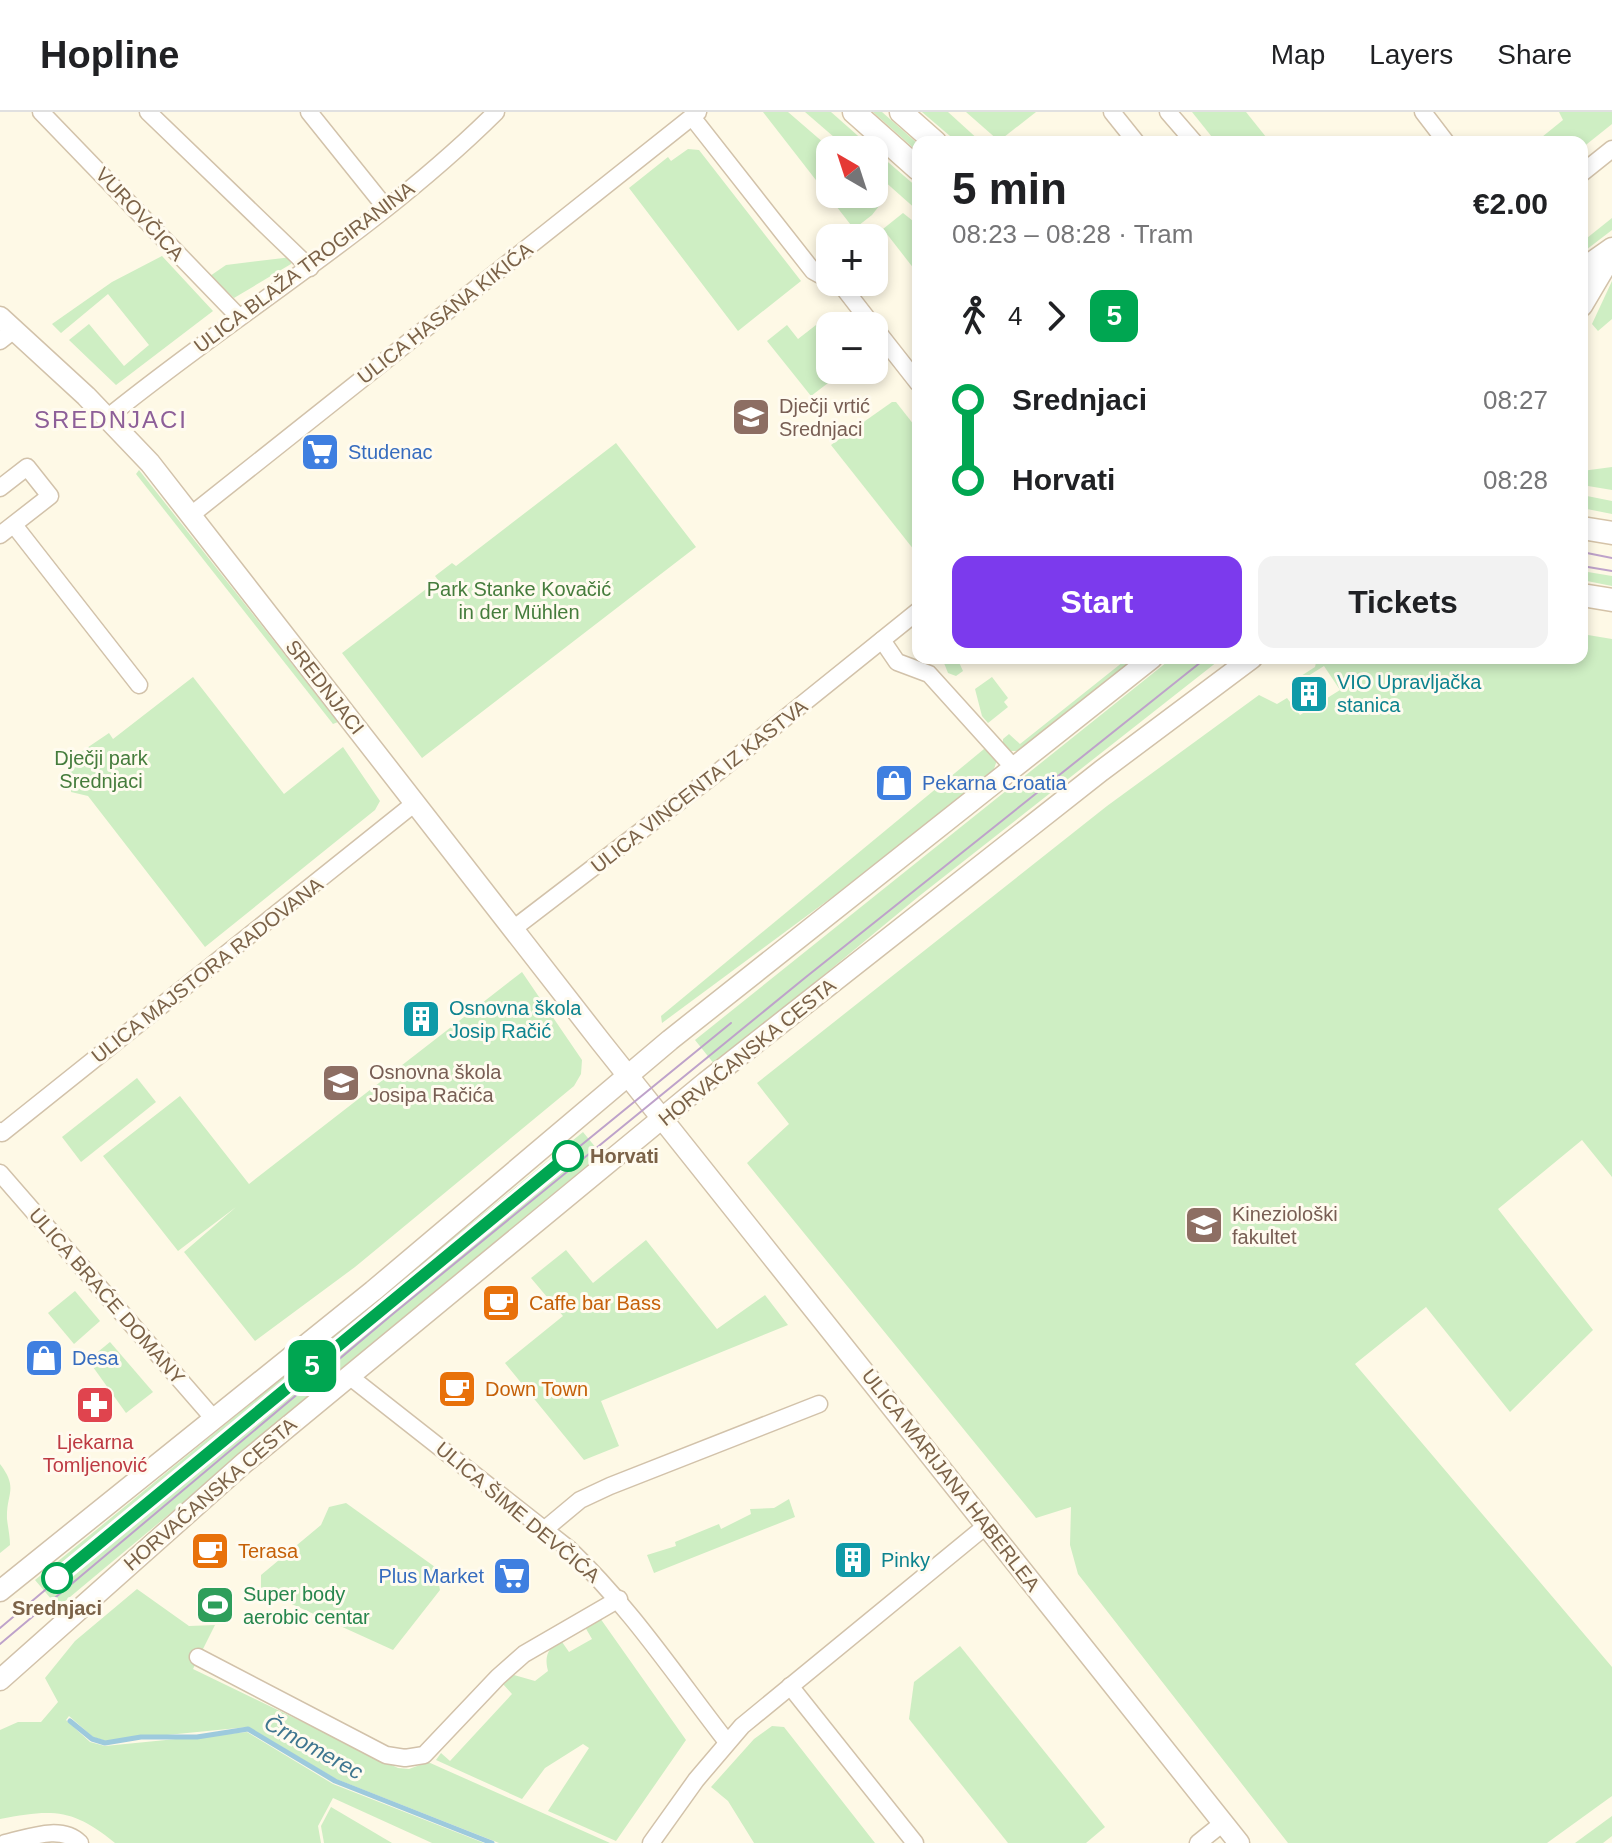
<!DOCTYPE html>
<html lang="en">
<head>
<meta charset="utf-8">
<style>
  :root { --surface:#fff; --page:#f2f2f2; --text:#202124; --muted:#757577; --line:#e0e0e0; --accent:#7c3aed }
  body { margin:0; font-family:Helvetica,sans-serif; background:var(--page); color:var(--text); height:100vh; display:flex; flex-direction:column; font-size:30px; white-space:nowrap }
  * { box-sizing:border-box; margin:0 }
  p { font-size:26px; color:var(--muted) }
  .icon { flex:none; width:44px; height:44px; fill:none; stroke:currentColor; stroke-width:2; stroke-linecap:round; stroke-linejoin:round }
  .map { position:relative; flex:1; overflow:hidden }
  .drawer { position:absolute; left:912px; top:24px; width:676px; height:528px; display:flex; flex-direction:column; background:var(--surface); border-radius:16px; box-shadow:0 4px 12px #0003 }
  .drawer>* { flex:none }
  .badge { padding:0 16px; border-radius:12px; font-size:28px; line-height:52px }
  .needle { width:52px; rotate:321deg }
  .fabs { position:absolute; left:816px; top:24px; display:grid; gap:16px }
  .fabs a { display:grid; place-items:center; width:72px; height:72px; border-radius:16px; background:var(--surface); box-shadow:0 4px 12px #0003; font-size:40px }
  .map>.badge { position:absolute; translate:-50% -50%; box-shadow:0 0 0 4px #fff }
  .legs { display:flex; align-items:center; gap:12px; height:88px; padding:0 40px; font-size:26px }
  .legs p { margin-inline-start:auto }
  .overview { display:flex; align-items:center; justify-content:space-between; height:136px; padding:0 40px }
  h1 { font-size:44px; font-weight:800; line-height:60px }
  .cta { display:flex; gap:16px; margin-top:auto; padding:16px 40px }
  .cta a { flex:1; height:92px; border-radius:16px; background:var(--accent); color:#fff; font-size:32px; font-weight:800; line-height:92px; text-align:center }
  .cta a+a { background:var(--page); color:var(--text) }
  ul { padding:0 40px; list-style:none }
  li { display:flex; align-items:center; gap:28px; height:80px; font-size:30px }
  li i { display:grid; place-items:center; width:12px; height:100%; margin:0 10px; background:currentColor }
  li i::after { content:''; width:20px; height:20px; margin:-10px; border:6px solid; border-radius:50%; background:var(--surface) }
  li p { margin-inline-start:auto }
  li:first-child i { background:linear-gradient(#0000 50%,currentColor 0) }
  li:last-child i { background:linear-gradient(currentColor 50%,#0000 0) }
  header { display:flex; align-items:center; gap:48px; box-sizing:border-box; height:112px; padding:0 40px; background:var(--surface); border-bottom:2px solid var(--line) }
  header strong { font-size:38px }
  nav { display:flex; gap:44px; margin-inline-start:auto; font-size:28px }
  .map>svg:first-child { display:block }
  .green { fill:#ceeec3 }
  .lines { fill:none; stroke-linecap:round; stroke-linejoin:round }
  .stream { stroke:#9dcadd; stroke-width:5 }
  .minor-casing { stroke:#d2c2aa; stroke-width:19 }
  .tertiary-casing { stroke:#d2c2aa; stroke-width:23 }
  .secondary-casing { stroke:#d5c3a8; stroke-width:25 }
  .minor { stroke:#fff; stroke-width:16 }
  .tertiary { stroke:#fff; stroke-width:20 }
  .secondary { stroke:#fff; stroke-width:22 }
  .tram { stroke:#bea2ca; stroke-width:2 }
  .line-1-casing { stroke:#fff; stroke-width:18 }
  .line-1 { stroke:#00a651; stroke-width:12 }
  .stop-1-dot { fill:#fff; stroke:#00a651; stroke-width:4 }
  .labels { text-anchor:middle; stroke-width:6; stroke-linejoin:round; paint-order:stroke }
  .street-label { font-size:20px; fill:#7b6248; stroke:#fffbef }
  .education-label { font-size:20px; fill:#785e54; stroke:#fffbef; text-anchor:start }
  .shop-label { font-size:20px; fill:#366cbe; stroke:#fffbef; text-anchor:start }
  .park-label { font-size:20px; fill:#457c3c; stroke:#fffbef }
  .culture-label { font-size:20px; fill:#0d838f; stroke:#fffbef; text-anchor:start }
  .stop-label { font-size:20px; font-weight:bold; fill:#7b6248; stroke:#fffbef; text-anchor:start }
  .food-label { font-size:20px; fill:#c56008; stroke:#fffbef; text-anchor:start }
  .health-label { font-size:20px; fill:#be3a42; stroke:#fffbef }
  .leisure-label { font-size:20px; fill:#27864d; stroke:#fffbef; text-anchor:start }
  .water-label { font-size:22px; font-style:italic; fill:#3f7690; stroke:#fffbef }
  .quarter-label { font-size:24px; letter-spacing:2px; fill:#8d5f98; stroke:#fffbef }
</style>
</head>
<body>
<header>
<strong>Hopline</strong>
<nav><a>Map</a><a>Layers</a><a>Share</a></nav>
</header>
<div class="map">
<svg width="1612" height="1731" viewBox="0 0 1612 1731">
  <rect width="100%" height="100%" fill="#fef9e6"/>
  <g class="green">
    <polygon points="763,0 788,0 832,38 830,82 874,82 874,75 886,85 872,103 854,117"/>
    <polygon points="805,0 831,0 874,38 849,38"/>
    <polygon points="873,0 882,0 918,32 918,40"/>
    <polygon points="922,0 948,0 981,30 957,30"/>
    <polygon points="966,0 1036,0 999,29"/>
    <polygon points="1192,0 1246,0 1270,30 1216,30"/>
    <polygon points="1559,0 1612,0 1612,12 1582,36 1582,30 1543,30 1542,25 1563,8"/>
    <polygon points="688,37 699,38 801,169 738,219 629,76 668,45 671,49"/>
    <polygon points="874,38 918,76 918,99 874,60"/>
    <polygon points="903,101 918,113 918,162 883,117"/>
    <polygon points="1612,106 1612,118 1582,141 1582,130"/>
    <polygon points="162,144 213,199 116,273 69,228 89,212 124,254 149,233 108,182 61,221 52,212 112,170"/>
    <polygon points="292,145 291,152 234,186 210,164 226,153"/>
    <polygon points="1612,169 1612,207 1598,219 1592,212"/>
    <polygon points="787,213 798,227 816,213 830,230 830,258 845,258 811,284 767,229"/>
    <polygon points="892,290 896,290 918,318 918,443 831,333"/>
    <polygon points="616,331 696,435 422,646 342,541 438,468 435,464 452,451 456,454"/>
    <polygon points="1612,355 1612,378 1582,373 1582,359"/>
    <polygon points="139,358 338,610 333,612 136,362"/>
    <polygon points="1582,383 1612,389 1612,402 1582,396"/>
    <polygon points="1582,459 1612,464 1612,474 1582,468"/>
    <polygon points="1582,522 1612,527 1612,1065 1582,1028 1498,1097 1593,1218 1510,1300 1426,1195 1355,1252 1612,1555 1612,1684 1547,1731 1288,1731 1078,1462 1070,1433 1071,1395 1036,1406 747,1051 789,1012 757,971 1107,694 1259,583 1277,592 1287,586 1300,603 1340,578 1324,554 1292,574 1290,571 1315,555 1317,546 1582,546"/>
    <polygon points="942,546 957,546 963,559 956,564 948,561"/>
    <polygon points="1128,546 1137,546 1019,639 1010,639 1003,633 1003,627 1009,622 1020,632"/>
    <polygon points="1172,546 1222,546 918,785 715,953 695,928"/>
    <polygon points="193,565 284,682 343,635 380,689 375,698 205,835 88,684 71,680 73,664 69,659 74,656 75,644 109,621 113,627"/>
    <polygon points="992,565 1008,586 1004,590 1008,595 988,611 982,604 975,577"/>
    <polygon points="994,636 998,645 993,660 835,783 662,911 661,904 984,637"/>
    <polygon points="522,860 582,948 581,962 574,974 355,1155 255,1229 184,1140 236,1095 178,1139 103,1044 180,984 249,1072"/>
    <polygon points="137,966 156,990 81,1050 62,1025"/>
    <polygon points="583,1020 601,1042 58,1495 35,1468"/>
    <polygon points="646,1128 717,1217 765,1183 788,1213 601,1289 619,1334 584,1348 505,1251 563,1204 531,1166 566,1138 593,1171"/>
    <polygon points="75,1179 100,1209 74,1232 48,1201"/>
    <polygon points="110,1230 153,1280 126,1301 88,1248"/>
    <path d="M 0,1352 C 19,1377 6,1381 7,1407 C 8,1416 10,1424 10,1433 L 0,1441 Z"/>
    <polygon points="789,1387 795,1405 654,1461 647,1443 676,1434 675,1430 719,1412 721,1417 751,1402 750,1397 774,1396"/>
    <polygon points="346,1391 435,1455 440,1478 393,1538 261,1478 261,1463 321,1413 329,1395"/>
    <path d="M 137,1477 L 189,1514 L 215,1513 L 193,1557 L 398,1656 L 409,1657 L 428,1650 L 610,1731 L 499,1731 L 336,1667 L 248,1615 L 106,1629 L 93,1625 L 69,1604 L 66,1608 L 90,1630 L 105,1634 L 247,1620 L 333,1672 L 484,1731 L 432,1731 L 333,1686 L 318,1714 L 321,1731 L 115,1731 C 73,1696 52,1697 0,1707 L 0,1618 L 18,1610 L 41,1610 L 58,1590 L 45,1566 L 75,1529 Z"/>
    <path d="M 600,1506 L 686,1628 L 616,1729 L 548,1699 L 589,1636 L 583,1632 L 545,1656 L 522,1687 L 436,1648 L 441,1641 L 450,1649 L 512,1582 L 502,1571 L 514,1563 L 535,1569 L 548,1559 C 544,1544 548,1537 560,1527 L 569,1540 L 592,1527 L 585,1515 Z"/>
    <polygon points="960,1534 1105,1715 1086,1731 1008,1731 909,1607 914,1570"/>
    <polygon points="772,1614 784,1615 875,1731 754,1731 728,1689 711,1675 754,1627"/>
    <polygon points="331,1695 392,1731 324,1731 321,1714"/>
    <polygon points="1612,1704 1612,1724 1603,1731 1575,1731"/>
  </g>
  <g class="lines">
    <polyline class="stream" points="70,1609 92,1627 105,1631 141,1625 197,1625 248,1617 335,1669 492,1731"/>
    <defs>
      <g id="minor">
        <polyline points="41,0 239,205"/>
        <polyline points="148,0 310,156"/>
        <polyline points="309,0 386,96"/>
        <polyline points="1112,0 1136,30"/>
        <polyline points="1168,0 1194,30"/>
        <polyline points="1423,0 1446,30"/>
        <polyline points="692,5 813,159 822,164 830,163"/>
        <polyline points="1582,61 1612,37"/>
        <polyline points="839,170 873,214"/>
        <polyline points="874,215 918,271"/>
        <polyline points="0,229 14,218"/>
        <path d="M 107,306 C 235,202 378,117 496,0"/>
        <polyline points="0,376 27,355 50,384 0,423"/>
        <polyline points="191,403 698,0"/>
        <polyline points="14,413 139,573"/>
        <polyline points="882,528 897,550 929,562 1014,656"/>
        <polyline points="513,817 718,660 918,499"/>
        <polyline points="0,1019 2,1021 415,691"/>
        <polyline points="0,1061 214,1307"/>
        <path d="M 349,1264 L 569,1437 C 630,1495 675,1563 727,1630"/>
        <polyline points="544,1418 580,1388 610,1374 819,1292"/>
        <polyline points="198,1545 386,1643 405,1646 424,1643 498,1565 524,1542 619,1487"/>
        <polyline points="790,1574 915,1731"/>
        <path d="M 5,1731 C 28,1726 61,1712 80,1731"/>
        <polyline points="651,1731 696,1668 742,1614 987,1413"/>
        <polyline points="1198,1731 1223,1711"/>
      </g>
      <g id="tertiary">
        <polyline points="1582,157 1612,136"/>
        <polyline points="1582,194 1612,143"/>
        <polyline points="0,205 86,284 150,351 601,930 1239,1731"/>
        <polyline points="0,1479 373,1179 670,928 1152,546"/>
        <polyline points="0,1568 244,1351 706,970 1101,659 1252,546"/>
      </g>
      <g id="secondary">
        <polyline points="854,0 918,57"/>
        <polyline points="901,0 935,30"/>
        <polyline points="1582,416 1612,421"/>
        <polyline points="1582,483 1612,488"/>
      </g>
    </defs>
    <use href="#minor" class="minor-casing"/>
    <use href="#tertiary" class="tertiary-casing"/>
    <use href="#secondary" class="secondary-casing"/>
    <use href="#minor" class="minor"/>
    <use href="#tertiary" class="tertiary"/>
    <use href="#secondary" class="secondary"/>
    <g class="tram">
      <polyline points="1582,440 1612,446"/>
      <polyline points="1582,454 1612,459"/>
      <polyline points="536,1070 731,911"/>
      <polyline points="0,1516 203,1345"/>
      <polyline points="0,1532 394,1201 806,865 1206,546"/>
    </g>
  </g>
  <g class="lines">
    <defs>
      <polyline id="line-1" points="57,1466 568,1044"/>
    </defs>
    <use href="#line-1" class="line-1-casing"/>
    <use href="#line-1" class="line-1"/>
  </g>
  <defs>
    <symbol id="school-square" viewBox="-11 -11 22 22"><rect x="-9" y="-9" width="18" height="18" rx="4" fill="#8d6e63" stroke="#fffbef"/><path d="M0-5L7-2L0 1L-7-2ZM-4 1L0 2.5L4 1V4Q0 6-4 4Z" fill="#fff"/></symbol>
    <symbol id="supermarket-square" viewBox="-11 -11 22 22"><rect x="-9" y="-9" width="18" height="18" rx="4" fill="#3f7fe0" stroke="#fffbef"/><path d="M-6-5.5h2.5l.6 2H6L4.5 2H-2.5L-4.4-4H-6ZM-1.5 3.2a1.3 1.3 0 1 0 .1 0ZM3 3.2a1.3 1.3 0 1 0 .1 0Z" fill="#fff"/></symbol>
    <symbol id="building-square" viewBox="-11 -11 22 22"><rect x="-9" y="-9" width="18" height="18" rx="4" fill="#0f9aa8" stroke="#fffbef"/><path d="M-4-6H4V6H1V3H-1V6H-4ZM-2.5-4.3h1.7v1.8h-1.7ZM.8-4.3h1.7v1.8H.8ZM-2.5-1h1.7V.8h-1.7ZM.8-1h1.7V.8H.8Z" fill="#fff"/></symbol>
    <symbol id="shop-square" viewBox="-11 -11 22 22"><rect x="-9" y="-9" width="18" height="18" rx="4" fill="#3f7fe0" stroke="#fffbef"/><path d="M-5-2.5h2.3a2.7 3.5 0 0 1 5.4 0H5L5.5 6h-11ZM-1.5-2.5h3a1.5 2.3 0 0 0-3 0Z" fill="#fff"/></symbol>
    <symbol id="university-square" viewBox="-11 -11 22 22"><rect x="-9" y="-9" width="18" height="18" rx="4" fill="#8d6e63" stroke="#fffbef"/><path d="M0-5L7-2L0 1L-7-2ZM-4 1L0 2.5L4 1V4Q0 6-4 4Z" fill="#fff"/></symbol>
    <symbol id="cafe-square" viewBox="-11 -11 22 22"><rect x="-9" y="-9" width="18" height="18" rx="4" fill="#e8710a" stroke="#fffbef"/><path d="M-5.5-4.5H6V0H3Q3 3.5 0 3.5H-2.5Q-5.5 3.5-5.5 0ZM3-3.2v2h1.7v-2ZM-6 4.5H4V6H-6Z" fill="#fff"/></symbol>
    <symbol id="pharmacy-square" viewBox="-11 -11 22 22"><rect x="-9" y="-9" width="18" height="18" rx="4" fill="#e0444e" stroke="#fffbef"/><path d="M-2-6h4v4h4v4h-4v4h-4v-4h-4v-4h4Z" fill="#fff"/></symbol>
    <symbol id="stadium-square" viewBox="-11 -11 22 22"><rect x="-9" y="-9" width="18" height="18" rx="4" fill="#2e9e5b" stroke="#fffbef"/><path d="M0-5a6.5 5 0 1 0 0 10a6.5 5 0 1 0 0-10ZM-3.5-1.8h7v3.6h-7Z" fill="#fff"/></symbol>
  </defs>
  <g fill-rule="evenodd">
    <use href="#school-square" x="729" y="283" width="44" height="44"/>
    <use href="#supermarket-square" x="298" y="318" width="44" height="44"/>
    <use href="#building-square" x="1287" y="560" width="44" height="44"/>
    <use href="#shop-square" x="872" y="649" width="44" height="44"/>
    <use href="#building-square" x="399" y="885" width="44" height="44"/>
    <use href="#school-square" x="319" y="949" width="44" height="44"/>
    <use href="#university-square" x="1182" y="1091" width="44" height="44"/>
    <use href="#cafe-square" x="479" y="1169" width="44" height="44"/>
    <use href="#shop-square" x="22" y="1224" width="44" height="44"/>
    <use href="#cafe-square" x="435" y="1255" width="44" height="44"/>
    <use href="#pharmacy-square" x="73" y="1271" width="44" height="44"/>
    <use href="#cafe-square" x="188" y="1417" width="44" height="44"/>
    <use href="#building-square" x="831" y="1426" width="44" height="44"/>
    <use href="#supermarket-square" x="490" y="1442" width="44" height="44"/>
    <use href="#stadium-square" x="193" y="1471" width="44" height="44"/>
  </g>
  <g class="stop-1-dot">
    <circle cx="568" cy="1044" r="14"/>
    <circle cx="57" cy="1466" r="14"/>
  </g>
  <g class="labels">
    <g class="street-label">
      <text transform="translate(140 102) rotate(47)" y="7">VUROVČICA</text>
      <text transform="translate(304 155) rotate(-37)" y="7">ULICA BLAŽA TROGIRANINA</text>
      <text transform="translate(445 201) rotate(-38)" y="7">ULICA HASANA KIKIĆA</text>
      <text transform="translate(325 575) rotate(52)" y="7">SREDNJACI</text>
      <text transform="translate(699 674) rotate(-38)" y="7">ULICA VINCENTA IZ KASTVA</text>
      <text transform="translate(207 858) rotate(-38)" y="7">ULICA MAJSTORA RADOVANA</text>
      <text transform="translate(747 940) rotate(-39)" y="7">HORVAĆANSKA CESTA</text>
      <text transform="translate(107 1184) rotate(49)" y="7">ULICA BRAĆE DOMANY</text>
      <text transform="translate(951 1368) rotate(52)" y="7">ULICA MARIJANA HABERLEA</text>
      <text transform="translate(210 1382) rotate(-41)" y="7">HORVAĆANSKA CESTA</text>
      <text transform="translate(518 1400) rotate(40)" y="7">ULICA ŠIME DEVČIĆA</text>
    </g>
    <g class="education-label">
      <text x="779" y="301">Dječji vrtić<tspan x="779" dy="23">Srednjaci</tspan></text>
      <text x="369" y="967">Osnovna škola<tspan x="369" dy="23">Josipa Račića</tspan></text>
      <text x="1232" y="1109">Kineziološki<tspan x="1232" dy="23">fakultet</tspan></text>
    </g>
    <g class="shop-label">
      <text x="348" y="347">Studenac</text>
      <text x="922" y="678">Pekarna Croatia</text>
      <text x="72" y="1253">Desa</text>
      <text x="484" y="1471" text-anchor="end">Plus Market</text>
    </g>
    <g class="park-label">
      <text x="519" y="484">Park Stanke Kovačić<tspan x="519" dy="23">in der Mühlen</tspan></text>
      <text x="101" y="653">Dječji park<tspan x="101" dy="23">Srednjaci</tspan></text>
    </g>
    <g class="culture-label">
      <text x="1337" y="577">VIO Upravljačka<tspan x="1337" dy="23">stanica</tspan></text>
      <text x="449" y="903">Osnovna škola<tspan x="449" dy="23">Josip Račić</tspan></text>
      <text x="881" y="1455">Pinky</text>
    </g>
    <g class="stop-label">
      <text x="590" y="1051">Horvati</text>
      <text x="57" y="1503" text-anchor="middle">Srednjaci</text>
    </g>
    <g class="food-label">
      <text x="529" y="1198">Caffe bar Bass</text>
      <text x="485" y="1284">Down Town</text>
      <text x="238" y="1446">Terasa</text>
    </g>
    <g class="health-label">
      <text x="95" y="1337">Ljekarna<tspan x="95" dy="23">Tomljenović</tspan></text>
    </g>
    <g class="leisure-label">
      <text x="243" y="1489">Super body<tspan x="243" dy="23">aerobic centar</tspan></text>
    </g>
    <g class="water-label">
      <text transform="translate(314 1635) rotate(29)" y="8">Črnomerec</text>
    </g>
    <g class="quarter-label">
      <text x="111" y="316">SREDNJACI</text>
    </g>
  </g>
</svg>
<div class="fabs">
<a><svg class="needle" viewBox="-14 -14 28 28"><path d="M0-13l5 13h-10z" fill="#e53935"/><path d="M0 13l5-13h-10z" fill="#757577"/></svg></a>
<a>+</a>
<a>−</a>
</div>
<b class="badge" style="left:312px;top:1254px;background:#00a651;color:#fff">5</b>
<section class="drawer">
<div class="overview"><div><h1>5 min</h1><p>08:23 – 08:28 · Tram</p></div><b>€2.00</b></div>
<div class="legs"><svg class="icon" aria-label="walk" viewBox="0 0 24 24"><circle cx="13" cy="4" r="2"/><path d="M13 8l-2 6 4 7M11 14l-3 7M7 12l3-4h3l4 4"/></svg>4<svg class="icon" aria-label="forward" viewBox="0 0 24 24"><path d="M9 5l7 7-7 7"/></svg><b class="badge" style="background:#00a651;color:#fff">5</b></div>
<ul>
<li><i style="color:#00a651"></i><b>Srednjaci</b><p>08:27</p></li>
<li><i style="color:#00a651"></i><b>Horvati</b><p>08:28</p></li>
</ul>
<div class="cta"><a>Start</a><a>Tickets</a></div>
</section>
</div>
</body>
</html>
